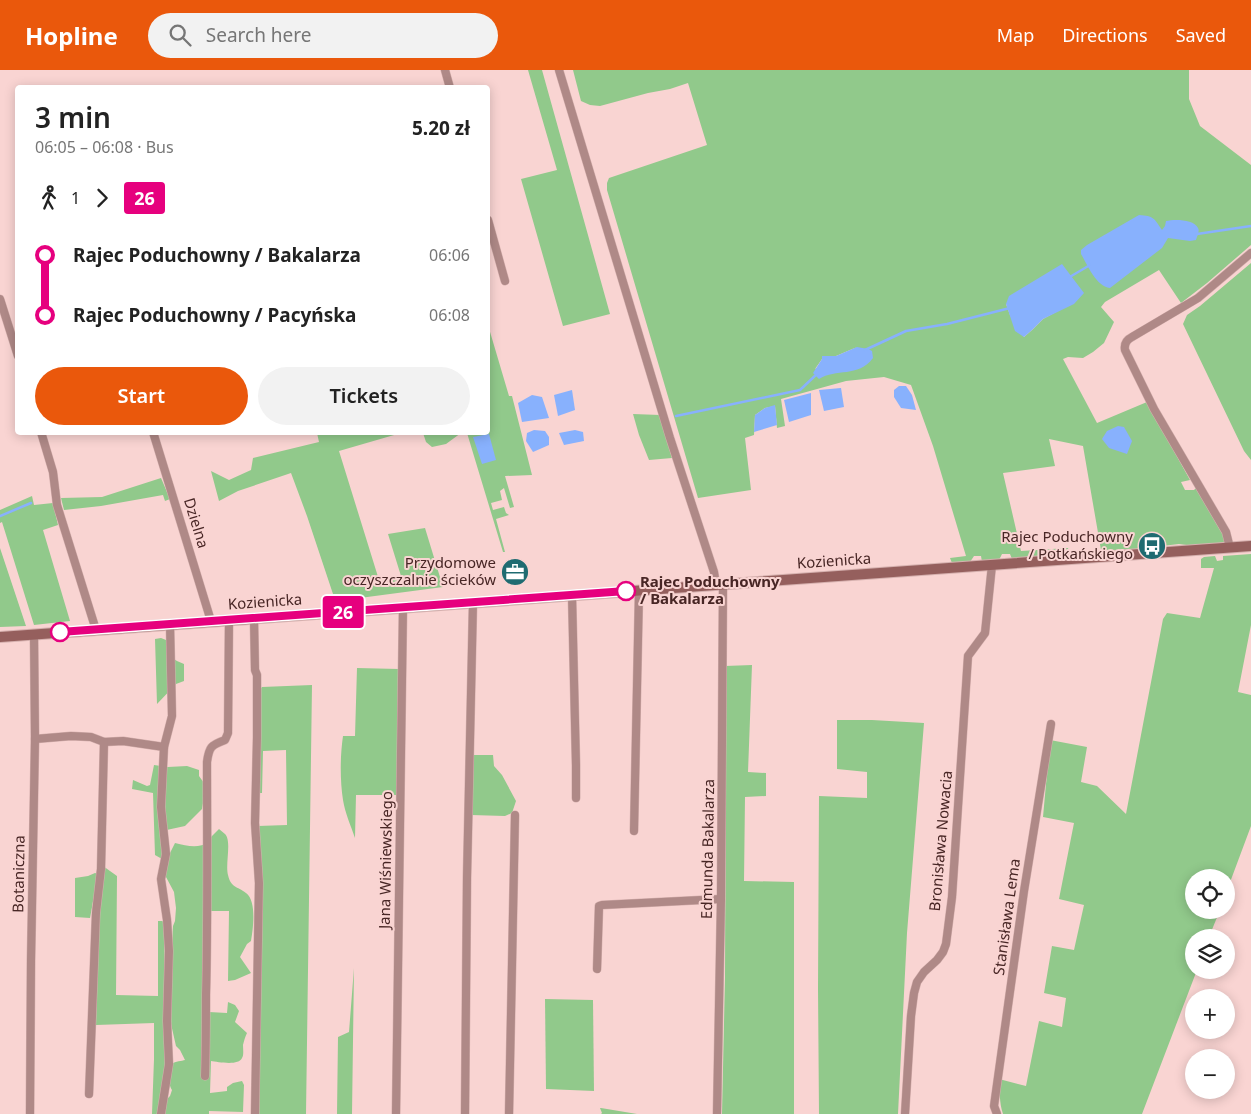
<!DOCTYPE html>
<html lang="en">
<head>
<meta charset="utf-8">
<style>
  :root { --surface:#fff; --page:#f2f2f2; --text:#222; --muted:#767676; --accent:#ea580c }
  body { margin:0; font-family:"Noto Sans",sans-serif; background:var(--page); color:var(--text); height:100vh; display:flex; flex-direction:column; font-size:19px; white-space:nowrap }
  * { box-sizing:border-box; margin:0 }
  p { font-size:16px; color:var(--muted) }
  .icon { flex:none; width:28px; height:28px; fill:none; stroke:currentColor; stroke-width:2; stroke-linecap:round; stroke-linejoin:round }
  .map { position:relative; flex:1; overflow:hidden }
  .sheet { position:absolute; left:15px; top:15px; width:475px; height:350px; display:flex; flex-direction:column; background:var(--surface); border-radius:5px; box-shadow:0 2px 12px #0003 }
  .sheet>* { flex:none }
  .badge { padding:0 10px; border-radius:4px; font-size:18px; line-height:32px }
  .tools { position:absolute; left:1185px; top:799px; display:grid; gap:10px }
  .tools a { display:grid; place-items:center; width:50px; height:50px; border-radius:50%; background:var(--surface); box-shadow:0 2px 12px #0003; font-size:25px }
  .map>.badge { position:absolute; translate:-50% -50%; box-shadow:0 0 0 2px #fff }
  .legs { display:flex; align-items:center; gap:8px; height:55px; padding:0 20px; font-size:16px }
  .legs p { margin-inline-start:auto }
  .overview { display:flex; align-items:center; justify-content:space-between; height:85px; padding:0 20px }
  h1 { font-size:28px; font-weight:600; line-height:38px }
  .primary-button { display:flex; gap:10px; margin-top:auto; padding:10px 20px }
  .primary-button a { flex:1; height:58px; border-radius:30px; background:var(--accent); color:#fff; font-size:20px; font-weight:600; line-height:58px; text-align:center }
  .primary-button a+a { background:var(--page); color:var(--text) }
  ul { padding:0 20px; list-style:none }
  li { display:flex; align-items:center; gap:18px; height:60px; font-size:19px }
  li i { display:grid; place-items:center; width:8px; height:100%; margin:0 6px; background:currentColor }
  li i::after { content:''; width:12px; height:12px; margin:-6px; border:4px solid; border-radius:50%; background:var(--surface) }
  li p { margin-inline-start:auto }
  li:first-child i { background:linear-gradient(#0000 50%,currentColor 0) }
  li:last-child i { background:linear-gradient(currentColor 50%,#0000 0) }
  header { display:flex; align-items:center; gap:30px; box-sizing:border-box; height:70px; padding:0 25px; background:var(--accent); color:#fff }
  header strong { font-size:24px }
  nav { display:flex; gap:28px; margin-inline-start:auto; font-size:18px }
  .search { width:350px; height:45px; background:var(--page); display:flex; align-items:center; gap:12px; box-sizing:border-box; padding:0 18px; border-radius:28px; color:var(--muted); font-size:19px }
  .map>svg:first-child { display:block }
  .green { fill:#91c98b; fill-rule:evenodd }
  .water { fill:#88b1fd }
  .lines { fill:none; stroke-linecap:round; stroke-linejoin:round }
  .stream { stroke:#88b1fd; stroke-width:2.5 }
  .minor-casing { stroke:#d6b1af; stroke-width:9 }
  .secondary-casing { stroke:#d6b1af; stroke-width:12 }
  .minor { stroke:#af8987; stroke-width:8 }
  .secondary { stroke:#955f5d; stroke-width:10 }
  .line-1-casing { stroke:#fff; stroke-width:11 }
  .line-1 { stroke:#e6007e; stroke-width:8 }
  .stop-1-dot { fill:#fff; stroke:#e6007e; stroke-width:2.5 }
  .labels { text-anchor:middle; stroke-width:4; stroke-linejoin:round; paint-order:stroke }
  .street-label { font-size:15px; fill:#482625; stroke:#f9d4d2 }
  .poi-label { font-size:15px; fill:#482625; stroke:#f9d4d2; text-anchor:end }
  .stop-label { font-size:15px; font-weight:bold; fill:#482625; stroke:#f9d4d2; text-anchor:start }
</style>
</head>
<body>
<header>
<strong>Hopline</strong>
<div class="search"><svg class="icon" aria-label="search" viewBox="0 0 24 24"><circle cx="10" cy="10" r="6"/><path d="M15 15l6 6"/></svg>Search here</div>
<nav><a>Map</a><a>Directions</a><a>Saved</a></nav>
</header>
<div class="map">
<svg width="1251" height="1044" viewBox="0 0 1251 1044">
  <rect width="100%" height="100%" fill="#f9d4d2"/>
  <g class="green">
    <polygon points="528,0 542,0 610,244 563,256 521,109 557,100"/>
    <path d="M 573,0 L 1189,0 L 1189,29 L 1200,56 L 1251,95 L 1251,175 L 1207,213 L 1181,233 L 1159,200 L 1105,232 L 1101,237 L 1114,252 L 1104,273 L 1093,282 L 1083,288 L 1068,287 L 1063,289 L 1097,353 L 1147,332 L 1190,410 L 1181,412 L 1185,420 L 1194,420 L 1196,418 L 1223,465 L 1225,469 L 1223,474 L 1194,476 L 1179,474 L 1119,481 L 1101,480 L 1083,376 L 1049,369 L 1055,396 L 1003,403 L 1021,481 L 1068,478 L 1070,485 L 1012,489 L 1010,484 L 1002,484 L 999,490 L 982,492 L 981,486 L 974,486 L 970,492 L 952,493 L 950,488 L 966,486 L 933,376 L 911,315 L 884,307 L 846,311 L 781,329 L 785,356 L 777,358 L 775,336 L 765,338 L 755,345 L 754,365 L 745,368 L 751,420 L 698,428 L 607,120 L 607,113 L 609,108 L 707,75 L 688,13 L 670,19 L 648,23 L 600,36 L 590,35 L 581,31 ZM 1006,234 L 1056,242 L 1043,249 L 1032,260 L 1024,267 L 1010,245 ZM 857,277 L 815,299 L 822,289 L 822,286 L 836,286 Z"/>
    <polygon points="1251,193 1251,390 1244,381 1183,254 1187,245 1200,236"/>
    <polygon points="488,255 509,326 512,326 532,405 505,406 514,437 510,438 504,418 500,421 502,430 491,433 493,440 504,437 506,443 509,445 496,449 505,482 503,482 467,363 488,362"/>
    <polygon points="633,344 660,345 672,388 649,390 639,365"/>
    <polygon points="317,363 461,363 446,374 432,377 426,372 423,363 401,363 339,381 379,510 401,506 388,464 425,458 443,517 337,531 333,524 307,446 291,403 238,421 219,431 211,401 229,410 251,400 253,388 319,372"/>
    <polygon points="161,408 170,429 165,431 163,425 101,436 64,440 61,428 102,427"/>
    <polygon points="32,426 34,435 53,433 58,455 43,460 70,551 34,555 2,452 0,453 0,440"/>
    <polygon points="0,478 26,556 0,557"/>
    <path d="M 1251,484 L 1251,555 L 1238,622 L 1251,625 L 1251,756 L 1226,823 L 1226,808 L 1194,808 L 1194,840 L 1220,840 L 1209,867 L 1194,868 L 1194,900 L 1197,900 L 1142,1044 L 1003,1044 C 999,1032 1000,1021 999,1009 L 1026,1016 L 1039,951 L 1062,957 L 1066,928 L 1044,923 L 1052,876 L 1074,880 L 1084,835 L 1059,829 L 1074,753 L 1043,747 L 1050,670 L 1087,677 L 1081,712 L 1097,716 L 1126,744 L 1163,549 L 1167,543 L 1200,548 L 1214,498 L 1201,498 L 1201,489 L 1204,487 L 1215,486 L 1217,491 L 1223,490 L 1223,486 Z"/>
    <polygon points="161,568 166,570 168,585 177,591 184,594 184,611 176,614 157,634 155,569"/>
    <polygon points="752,595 748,702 766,703 766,726 745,727 744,811 794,812 794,1044 722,1044 725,907 726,647 725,596"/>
    <path d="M 357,598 L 399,599 L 399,725 L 356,725 L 355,768 C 351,756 345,743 343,730 C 340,711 340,686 343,666 L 355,666 Z"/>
    <polygon points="312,615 306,1044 257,1044 258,756 287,755 286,680 263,681 262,723 258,723 259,620 262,617"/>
    <polygon points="837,650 872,650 924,653 907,863 898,1044 819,1044 818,918 819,726 867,728 867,702 837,699"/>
    <polygon points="473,685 493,685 494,696 502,705 516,731 512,743 505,746 471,745"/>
    <polygon points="154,695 168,697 187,696 199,700 199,706 204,713 205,721 202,739 185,756 162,761 164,779 162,789 155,785 153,723 132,719 133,710 147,716 150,715"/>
    <path d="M 219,759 C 221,761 223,762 225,764 C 232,771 225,794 228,805 C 231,818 237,816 246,823 C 257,831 253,859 251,871 L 247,874 L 240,887 L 251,903 L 235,910 L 228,911 L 229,841 L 205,841 L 209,942 L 227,943 L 228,932 L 235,935 L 239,941 L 235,952 L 247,963 C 245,967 244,971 243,975 C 243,979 244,985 242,988 C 239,996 218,992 211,991 L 210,1023 L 227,1021 L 227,1017 L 233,1013 L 242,1011 L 244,1015 L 243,1042 L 209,1041 L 209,1044 L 164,1044 L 164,1032 L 170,1026 L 172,1020 C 168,1014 167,999 172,994 C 175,991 182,991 185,990 L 180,980 L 176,976 L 171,954 L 167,951 L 166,994 L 159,1044 L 152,1044 L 154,989 L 154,953 L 96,955 L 97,857 L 103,796 L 117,806 L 116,925 L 158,926 L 158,851 L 162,851 L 164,852 L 165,896 L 166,908 L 171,891 L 173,856 L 175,851 L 176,838 L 174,822 L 166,807 L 166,796 L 170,783 L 175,773 C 188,776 197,779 210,772 L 211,767 Z"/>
    <polygon points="95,803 98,804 90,848 75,847 75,808 88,806"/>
    <polygon points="354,898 352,1044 337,1044 338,967 349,962"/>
    <polygon points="545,929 593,930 594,1021 546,1019"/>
    <polygon points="600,1038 601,1038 637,1044 601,1044 602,1043"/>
  </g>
  <g class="water">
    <path d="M 1139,145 C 1154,146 1154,148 1162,160 L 1165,156 L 1166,151 C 1174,149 1194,149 1198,158 C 1200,161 1197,166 1196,170 L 1190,171 L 1168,168 L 1162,178 L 1110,218 C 1096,216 1088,196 1081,184 L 1081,180 L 1087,175 Z"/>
    <polygon points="1062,194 1084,223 1074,234 1043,249 1032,260 1024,267 1015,261 1006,234 1009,226"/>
    <path d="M 857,277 L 868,279 L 872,281 L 873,288 C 858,308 836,298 819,309 L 813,303 L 822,289 L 822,286 L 836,286 Z"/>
    <polygon points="899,316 906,316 912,325 916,340 901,338 894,327 894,320"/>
    <polygon points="841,318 844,337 824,341 819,320"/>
    <polygon points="572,320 575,340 558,346 554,325"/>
    <polygon points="811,323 811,345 789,352 784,330"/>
    <polygon points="532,325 542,327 549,348 522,352 518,333"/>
    <polygon points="775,335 777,355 754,362 755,345 765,338"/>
    <polygon points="1118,356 1124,357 1132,371 1127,384 1109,378 1102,369 1107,361"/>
    <polygon points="534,360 545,361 549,367 549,375 533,382 526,371 527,363"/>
    <polygon points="575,360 583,362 584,371 564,375 559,363"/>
    <polygon points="489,364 496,390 482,394 473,367"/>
  </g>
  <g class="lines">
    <g class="stream">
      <polyline points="1197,164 1251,156"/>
      <polyline points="1068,208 1090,195"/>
      <polyline points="865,280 906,261 947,254 1010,238"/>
      <polyline points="676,346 800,320 818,303"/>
      <polyline points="0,446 31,433"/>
    </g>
    <defs>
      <g id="minor">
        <polyline points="445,0 450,18"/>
        <polyline points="559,0 670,368 714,502 716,515"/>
        <polyline points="488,150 505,211"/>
        <polyline points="0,229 18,286"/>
        <polyline points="41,362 53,402 57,435 96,560"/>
        <polyline points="153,362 211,551"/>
        <path d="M 1230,478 L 1226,462 L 1154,339 L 1125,280 C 1124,274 1126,270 1132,267 L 1198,228 L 1251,183"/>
        <polyline points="572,525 576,695 576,728"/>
        <polyline points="254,549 255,600 257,605 257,668 255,753 259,813 255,1044"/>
        <polyline points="35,669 71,666 91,667 104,672 123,671 164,677"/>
        <polyline points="634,761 639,521"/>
        <polyline points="597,899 599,836 602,835 721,829"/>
        <path d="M 205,1006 C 206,979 206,952 206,925 C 208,847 207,770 207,692 C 209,677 211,675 225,670 L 228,663 L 229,550"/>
        <polyline points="89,1024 96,843 101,799 104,672"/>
        <polyline points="30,1044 31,891 35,669 34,564"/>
        <polyline points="161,1044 169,994 167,951 169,881 167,850 161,809 166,784 161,737 164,677 172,646 170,554"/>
        <polyline points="396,1044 403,537"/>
        <polyline points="465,1044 467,808 473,532"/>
        <polyline points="509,1044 515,745"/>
        <polyline points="717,1044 721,829 723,514"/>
        <polyline points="905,1044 911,946 914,923 917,912 924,902 937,890 943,882 946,874 952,827 968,586 985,563 992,495"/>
        <polyline points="997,1044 994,1036 1024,821 1051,654"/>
      </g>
      <polyline id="secondary" points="0,567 1251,476"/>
    </defs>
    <use href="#minor" class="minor-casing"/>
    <use href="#secondary" class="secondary-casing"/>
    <use href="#minor" class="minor"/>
    <use href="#secondary" class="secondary"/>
  </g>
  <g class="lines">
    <defs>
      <polyline id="line-1" points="60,562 626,521"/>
    </defs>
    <use href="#line-1" class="line-1-casing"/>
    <use href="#line-1" class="line-1"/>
  </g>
  <defs>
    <symbol id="bus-disc" viewBox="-11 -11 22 22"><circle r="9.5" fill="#1f6b71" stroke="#f9d4d2"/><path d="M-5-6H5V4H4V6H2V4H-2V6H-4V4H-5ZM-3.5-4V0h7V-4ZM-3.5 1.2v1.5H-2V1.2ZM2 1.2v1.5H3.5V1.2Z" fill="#fff"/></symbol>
    <symbol id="office-disc" viewBox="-11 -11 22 22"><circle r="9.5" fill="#1f6b71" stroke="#f9d4d2"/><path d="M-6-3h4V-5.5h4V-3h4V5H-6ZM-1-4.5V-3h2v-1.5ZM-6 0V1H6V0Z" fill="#fff"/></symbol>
  </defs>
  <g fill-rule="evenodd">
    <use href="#bus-disc" x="1136" y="460" width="32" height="32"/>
    <use href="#office-disc" x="499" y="486" width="32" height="32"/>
  </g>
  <g class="stop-1-dot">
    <circle cx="626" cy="521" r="9"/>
    <circle cx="60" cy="562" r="9"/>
  </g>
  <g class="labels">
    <g class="street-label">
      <text transform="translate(196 453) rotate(73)" y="5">Dzielna</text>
      <text transform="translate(834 491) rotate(-4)" y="5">Kozienicka</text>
      <text transform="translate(265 532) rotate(-4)" y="5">Kozienicka</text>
      <text transform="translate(941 771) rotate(-85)" y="5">Bronisława Nowacia</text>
      <text transform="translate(708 779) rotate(-89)" y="5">Edmunda Bakalarza</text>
      <text transform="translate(386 790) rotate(-89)" y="5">Jana Wiśniewskiego</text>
      <text transform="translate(19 804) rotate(-89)" y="5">Botaniczna</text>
      <text transform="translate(1007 847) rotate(-82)" y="5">Stanisława Lema</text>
    </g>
    <g class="poi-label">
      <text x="1133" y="472">Rajec Poduchowny<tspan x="1133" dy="17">/ Potkańskiego</tspan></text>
      <text x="496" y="498">Przydomowe<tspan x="496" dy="17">oczyszczalnie ścieków</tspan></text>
    </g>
    <g class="stop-label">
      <text x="640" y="517">Rajec Poduchowny<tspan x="640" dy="17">/ Bakalarza</tspan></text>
    </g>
  </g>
</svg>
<div class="tools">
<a><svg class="icon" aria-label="locate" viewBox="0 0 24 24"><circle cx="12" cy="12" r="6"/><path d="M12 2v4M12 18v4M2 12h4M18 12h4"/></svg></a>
<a><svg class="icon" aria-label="layers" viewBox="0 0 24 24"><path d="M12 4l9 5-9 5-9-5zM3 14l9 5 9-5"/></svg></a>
<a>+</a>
<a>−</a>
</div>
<b class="badge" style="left:343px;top:542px;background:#e6007e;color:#fff">26</b>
<section class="sheet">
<div class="overview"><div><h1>3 min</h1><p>06:05 – 06:08 · Bus</p></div><b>5.20 zł</b></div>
<div class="legs"><svg class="icon" aria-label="walk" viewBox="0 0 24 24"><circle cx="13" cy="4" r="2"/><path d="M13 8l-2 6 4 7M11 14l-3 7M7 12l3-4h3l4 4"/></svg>1<svg class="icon" aria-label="forward" viewBox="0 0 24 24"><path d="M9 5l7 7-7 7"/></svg><b class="badge" style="background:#e6007e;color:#fff">26</b></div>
<ul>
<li><i style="color:#e6007e"></i><b>Rajec Poduchowny / Bakalarza</b><p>06:06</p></li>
<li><i style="color:#e6007e"></i><b>Rajec Poduchowny / Pacyńska</b><p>06:08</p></li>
</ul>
<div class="primary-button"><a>Start</a><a>Tickets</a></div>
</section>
</div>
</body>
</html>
